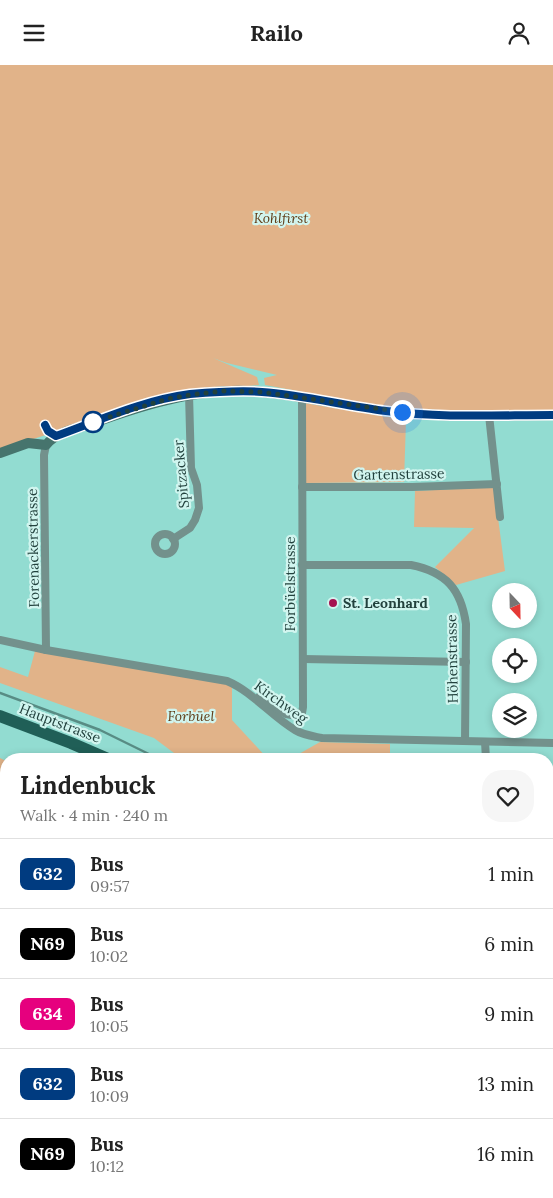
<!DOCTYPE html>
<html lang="en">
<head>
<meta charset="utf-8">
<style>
  :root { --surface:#fff; --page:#f6f6f6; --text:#222; --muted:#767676; --line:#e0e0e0 }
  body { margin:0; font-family:Lora,serif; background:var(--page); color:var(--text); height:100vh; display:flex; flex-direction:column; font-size:19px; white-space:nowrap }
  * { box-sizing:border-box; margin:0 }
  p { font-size:16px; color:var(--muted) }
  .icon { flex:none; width:28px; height:28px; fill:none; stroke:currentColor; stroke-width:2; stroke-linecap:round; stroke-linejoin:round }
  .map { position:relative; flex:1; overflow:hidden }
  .details { position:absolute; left:0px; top:688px; width:554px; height:446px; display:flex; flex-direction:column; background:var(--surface); border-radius:20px 20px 0 0; box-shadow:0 2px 8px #0003 }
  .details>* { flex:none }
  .badge { padding:0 10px; border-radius:8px; font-size:18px; line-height:32px }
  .needle { width:32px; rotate:158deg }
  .fabs { position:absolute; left:492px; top:518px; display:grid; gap:10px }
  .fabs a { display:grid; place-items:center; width:45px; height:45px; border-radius:50%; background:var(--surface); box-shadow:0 2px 8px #0003; font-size:25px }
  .you { position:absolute; width:25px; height:25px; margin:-12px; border:4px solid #fff; border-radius:50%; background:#1a73e8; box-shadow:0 0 0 8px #1a73e833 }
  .map>.badge { position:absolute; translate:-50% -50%; box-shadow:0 0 0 2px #fff }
  .round { display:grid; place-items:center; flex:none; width:52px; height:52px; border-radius:20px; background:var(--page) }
  .summary { display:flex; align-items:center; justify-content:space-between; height:85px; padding:0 20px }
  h1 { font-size:24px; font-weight:700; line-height:38px }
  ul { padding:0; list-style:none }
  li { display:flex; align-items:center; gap:15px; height:70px; padding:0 20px; border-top:1px solid var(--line) }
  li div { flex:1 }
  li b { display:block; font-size:19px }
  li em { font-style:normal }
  li .badge { min-width:55px; font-weight:700; text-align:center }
  header { display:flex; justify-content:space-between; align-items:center; height:65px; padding:0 20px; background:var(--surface); font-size:22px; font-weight:700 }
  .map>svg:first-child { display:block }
  .green { fill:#e1b389 }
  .water { fill:#c88293; stroke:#966e79 }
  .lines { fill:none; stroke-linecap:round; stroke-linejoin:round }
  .ferry { stroke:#701d3a; stroke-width:1; stroke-dasharray:6 5; stroke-linecap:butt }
  .street { stroke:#73918c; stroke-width:8 }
  .secondary { stroke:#46746d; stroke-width:10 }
  .primary { stroke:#205f57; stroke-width:12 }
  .rail { stroke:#588c84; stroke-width:2.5 }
  .line-casing { stroke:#fff; stroke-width:11 }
  .line { stroke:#003b80; stroke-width:8 }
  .walk { stroke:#22413d; stroke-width:5; stroke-dasharray:0 9 }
  .stop-dot { fill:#fff; stroke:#003b80; stroke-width:2.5 }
  .poi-dot { fill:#a51250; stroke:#d1f5ef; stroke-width:2 }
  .labels { text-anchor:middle; stroke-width:4.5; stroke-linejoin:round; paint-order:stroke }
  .park-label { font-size:14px; font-style:italic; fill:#603d18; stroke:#d1f5ef }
  .street-label { font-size:14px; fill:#22413d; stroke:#d1f5ef }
  .poi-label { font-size:14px; font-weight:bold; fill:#22413d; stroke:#d1f5ef; text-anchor:start }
</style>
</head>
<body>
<header><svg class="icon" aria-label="menu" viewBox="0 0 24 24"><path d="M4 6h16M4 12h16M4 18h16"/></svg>Railo<svg class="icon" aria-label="person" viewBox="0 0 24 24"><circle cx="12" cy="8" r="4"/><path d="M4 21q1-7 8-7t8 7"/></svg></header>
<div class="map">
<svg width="553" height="1133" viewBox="0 0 553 1133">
  <rect width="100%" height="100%" fill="#92dcd1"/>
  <g class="green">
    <polygon points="0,0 553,0 553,345 461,347 390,343 265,320 264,313 277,310 227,298 213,293 257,312 259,320 176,327 0,385"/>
    <polygon points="305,338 406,355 404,417 306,418"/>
    <polygon points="494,422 505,506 456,520 435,502 474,463 414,462 415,426"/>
    <polygon points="35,586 232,620 232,655 268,694 182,694 154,673 0,618 0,602 28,612"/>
    <polygon points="320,677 390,679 390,694 290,694"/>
    <polygon points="0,693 6,696 6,779 0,803"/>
    <polygon points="548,882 553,888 553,929 548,927"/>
    <polygon points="0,980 6,980 6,1008 0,1004"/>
    <polygon points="6,1122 6,1128 34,1128 34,1133 6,1133 4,1124"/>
    <polygon points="433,1128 482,1128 492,1133 443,1133"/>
  </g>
  <g class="water">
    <polygon points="0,812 6,813 6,955 0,954"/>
    <polygon points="548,1000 553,1002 553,1133 492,1133 482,1128 548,1128"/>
  </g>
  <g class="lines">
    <g class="ferry">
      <polyline points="0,874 6,876"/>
      <polyline points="548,1096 553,1098"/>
    </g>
    <g class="street">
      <polyline points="489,350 500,452"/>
      <polyline points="46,380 44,390 46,585"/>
      <polyline points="302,422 412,422 497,419"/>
      <circle cx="165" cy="479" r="10"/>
      <polyline points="173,474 190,463 195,455 199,443 197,420 191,403 189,329"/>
      <path d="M 302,500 L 411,500 C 446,507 461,524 466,559 L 465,676"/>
      <path d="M 0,575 L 46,585 L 227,616 C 253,627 271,651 295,665 C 303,670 312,671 322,673 L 553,678"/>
      <polyline points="303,594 466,597"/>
      <polyline points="259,632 286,649 297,651 302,648 303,642 302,333"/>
      <polyline points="485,677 486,694"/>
      <polyline points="0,1046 6,1045"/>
      <polyline points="170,1128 173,1133"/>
      <polyline points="220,1128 226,1133"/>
    </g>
    <g class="secondary">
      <path d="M 0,388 L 28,378 L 46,380 C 56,367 78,363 93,358 C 148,338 204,321 263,327 C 304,331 345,341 386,346 C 441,353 498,350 553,350"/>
      <polyline points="0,970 6,970"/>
      <polyline points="423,1128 433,1133"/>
    </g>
    <g class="primary">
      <polyline points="0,651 71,678 108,694"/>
      <polyline points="548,970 553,972"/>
    </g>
    <g class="rail">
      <polyline points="0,628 100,665 159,694"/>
      <polyline points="548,938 553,940"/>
    </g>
  </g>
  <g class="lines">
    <defs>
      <path id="line" d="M 45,360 L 48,366 L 56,371 C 100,355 144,335 190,329 C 214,327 238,325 262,327 C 304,330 345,341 386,346 C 441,353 498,350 553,350"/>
    </defs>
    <use href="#line" class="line-casing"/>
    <use href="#line" class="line"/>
    <polyline class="walk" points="93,357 167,334 189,330 224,326 262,327 402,347"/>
  </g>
  <circle class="stop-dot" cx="93" cy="357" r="10"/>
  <circle class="poi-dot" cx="333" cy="538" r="5"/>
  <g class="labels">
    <g class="park-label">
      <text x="281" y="158">Kohlfirst</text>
      <text x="191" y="656">Forbüel</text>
    </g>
    <g class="street-label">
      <text transform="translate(181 409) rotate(-95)" y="5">Spitzacker</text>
      <text transform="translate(399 409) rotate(-1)" y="5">Gartenstrasse</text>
      <text transform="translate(33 483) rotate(-91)" y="5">Forenackerstrasse</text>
      <text transform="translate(290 519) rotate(-90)" y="5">Forbüelstrasse</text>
      <text transform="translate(452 594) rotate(-91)" y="5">Höhenstrasse</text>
      <text transform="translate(281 637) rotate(36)" y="5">Kirchweg</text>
      <text transform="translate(60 658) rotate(21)" y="5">Hauptstrasse</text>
    </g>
    <g class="poi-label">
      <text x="343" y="543">St. Leonhard</text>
    </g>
  </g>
</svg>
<div class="fabs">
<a><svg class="needle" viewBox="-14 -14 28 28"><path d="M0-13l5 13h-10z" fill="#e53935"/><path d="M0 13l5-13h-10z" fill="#767676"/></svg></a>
<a><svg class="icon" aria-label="locate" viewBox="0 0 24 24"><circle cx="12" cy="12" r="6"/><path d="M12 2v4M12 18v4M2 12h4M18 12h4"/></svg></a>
<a><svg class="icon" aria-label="layers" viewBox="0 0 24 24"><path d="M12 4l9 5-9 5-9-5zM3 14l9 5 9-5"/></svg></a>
</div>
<div class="you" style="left:402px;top:347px"></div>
<section class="details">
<div class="summary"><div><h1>Lindenbuck</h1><p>Walk · 4 min · 240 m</p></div><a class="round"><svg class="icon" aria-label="heart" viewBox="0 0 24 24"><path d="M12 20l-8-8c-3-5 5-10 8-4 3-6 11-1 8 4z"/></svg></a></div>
<ul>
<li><span class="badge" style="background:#003b80;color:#fff">632</span><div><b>Bus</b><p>09:57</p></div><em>1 min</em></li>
<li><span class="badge" style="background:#000;color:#fff">N69</span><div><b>Bus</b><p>10:02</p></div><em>6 min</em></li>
<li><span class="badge" style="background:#e6007e;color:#fff">634</span><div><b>Bus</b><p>10:05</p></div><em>9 min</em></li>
<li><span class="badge" style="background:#003b80;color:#fff">632</span><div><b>Bus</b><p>10:09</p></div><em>13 min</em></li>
<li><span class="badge" style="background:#000;color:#fff">N69</span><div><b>Bus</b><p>10:12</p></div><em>16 min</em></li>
</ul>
</section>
</div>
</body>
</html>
